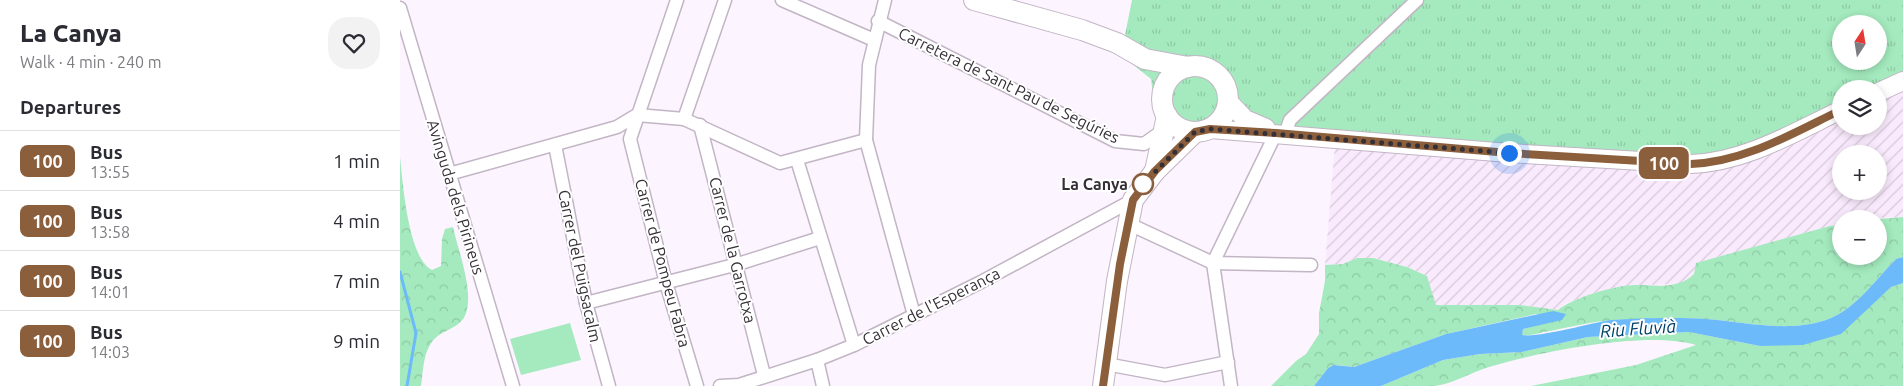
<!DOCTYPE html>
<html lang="en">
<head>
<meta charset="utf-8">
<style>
  :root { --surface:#fff; --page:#f2f2f3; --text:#2b2b33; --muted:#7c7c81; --line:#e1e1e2 }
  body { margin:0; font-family:Ubuntu,sans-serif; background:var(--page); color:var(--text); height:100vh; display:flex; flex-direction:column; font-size:19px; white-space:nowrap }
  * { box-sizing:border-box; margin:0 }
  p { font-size:16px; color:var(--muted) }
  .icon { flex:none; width:28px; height:28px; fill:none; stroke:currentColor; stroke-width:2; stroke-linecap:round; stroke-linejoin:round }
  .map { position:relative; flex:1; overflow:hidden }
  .sheet { display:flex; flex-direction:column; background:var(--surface); width:400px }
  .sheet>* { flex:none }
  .badge { padding:0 10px; border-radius:8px; font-size:18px; line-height:32px }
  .needle { width:32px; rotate:12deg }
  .tools { position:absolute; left:1432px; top:15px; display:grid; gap:10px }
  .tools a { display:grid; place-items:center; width:55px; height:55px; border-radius:50%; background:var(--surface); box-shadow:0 2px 8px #0003; font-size:25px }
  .you { position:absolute; width:25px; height:25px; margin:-12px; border:4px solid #fff; border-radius:50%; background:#1a73e8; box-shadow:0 0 0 8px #1a73e833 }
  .map>.badge { position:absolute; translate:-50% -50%; box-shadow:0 0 0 2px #fff }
  h2 { padding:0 20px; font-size:19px; line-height:45px }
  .round { display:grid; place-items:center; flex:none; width:52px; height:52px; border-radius:20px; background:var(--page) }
  .overview { display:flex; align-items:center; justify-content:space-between; height:85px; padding:0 20px }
  h1 { font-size:24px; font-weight:800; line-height:38px }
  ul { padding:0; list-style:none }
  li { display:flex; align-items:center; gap:15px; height:60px; padding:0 20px; border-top:1px solid var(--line) }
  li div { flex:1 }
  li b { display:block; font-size:19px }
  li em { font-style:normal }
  li .badge { min-width:55px; font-weight:700; text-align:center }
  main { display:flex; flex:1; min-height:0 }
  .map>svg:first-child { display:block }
  .industrial { fill:url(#industrial-furrows); fill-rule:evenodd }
  .grass { fill:url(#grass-tufts); fill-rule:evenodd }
  .forest { fill:url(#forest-crowns) }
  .pitch { fill:#a4eabe }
  .water { fill:#6cbafa }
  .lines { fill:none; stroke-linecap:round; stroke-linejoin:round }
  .stream { stroke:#6cbafa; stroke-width:3 }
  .street-casing { stroke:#c2b5c5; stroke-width:15 }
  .secondary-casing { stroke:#c2b5c5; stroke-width:20 }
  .primary-casing { stroke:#c2b5c5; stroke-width:22 }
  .street { stroke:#fff; stroke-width:12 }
  .secondary { stroke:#fff; stroke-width:18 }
  .primary { stroke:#fff; stroke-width:20 }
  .line-casing { stroke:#fff; stroke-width:11 }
  .line { stroke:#8b5e3c; stroke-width:8 }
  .walk { stroke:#352f36; stroke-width:5; stroke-dasharray:0 9 }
  .stop-dot { fill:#fff; stroke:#8b5e3c; stroke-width:2.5 }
  .labels { text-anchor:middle; stroke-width:4; stroke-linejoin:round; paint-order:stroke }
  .street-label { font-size:16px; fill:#352f36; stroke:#fff }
  .stop-label { font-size:16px; font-weight:bold; fill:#352f36; stroke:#fff; text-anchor:end }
  .water-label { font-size:18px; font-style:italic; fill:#014169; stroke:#fff }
</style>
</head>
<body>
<main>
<section class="sheet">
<div class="overview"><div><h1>La Canya</h1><p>Walk · 4 min · 240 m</p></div><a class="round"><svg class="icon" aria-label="heart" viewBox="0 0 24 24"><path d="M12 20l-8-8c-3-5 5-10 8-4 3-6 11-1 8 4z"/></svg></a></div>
<h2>Departures</h2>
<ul>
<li><span class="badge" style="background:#8b5e3c;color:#fff">100</span><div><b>Bus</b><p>13:55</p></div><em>1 min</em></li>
<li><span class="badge" style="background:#8b5e3c;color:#fff">100</span><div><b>Bus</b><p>13:58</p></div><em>4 min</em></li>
<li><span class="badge" style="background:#8b5e3c;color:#fff">100</span><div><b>Bus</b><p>14:01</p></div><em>7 min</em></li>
<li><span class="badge" style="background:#8b5e3c;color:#fff">100</span><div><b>Bus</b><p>14:03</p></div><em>9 min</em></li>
</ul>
</section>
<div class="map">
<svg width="1503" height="386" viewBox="0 0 1503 386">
  <defs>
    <pattern id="industrial-furrows" width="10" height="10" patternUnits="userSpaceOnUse" patternTransform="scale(1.25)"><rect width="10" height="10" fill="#faeafd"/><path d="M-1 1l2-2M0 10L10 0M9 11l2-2" fill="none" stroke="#d7c9d9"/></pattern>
    <pattern id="grass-tufts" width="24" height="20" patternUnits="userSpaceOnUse" patternTransform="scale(1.25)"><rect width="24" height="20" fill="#a4eabe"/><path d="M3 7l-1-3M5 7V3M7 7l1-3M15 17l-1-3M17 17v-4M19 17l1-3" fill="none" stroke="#8ec9a4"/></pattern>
    <pattern id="forest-crowns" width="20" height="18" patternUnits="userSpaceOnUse" patternTransform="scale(1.25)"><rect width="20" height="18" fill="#a4eabe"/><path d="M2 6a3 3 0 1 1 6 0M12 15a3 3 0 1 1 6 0" fill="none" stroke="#8ec9a4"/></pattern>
  </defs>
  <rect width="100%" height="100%" fill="#fcf4fe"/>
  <path class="industrial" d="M 1503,88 L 1503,217 L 1441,219 L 1441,225 L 1430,226 L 1297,263 L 1294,274 L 1279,284 L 1223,286 L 1194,293 L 1164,304 L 1158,310 L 1120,305 L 1035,305 L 1027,276 L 1007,267 L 973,258 L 957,258 L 943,264 L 925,265 L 935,144 L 1441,117 L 1441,126 L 1479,126 L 1479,100 ZM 1441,154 L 1479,154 L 1479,191 L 1441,191 Z"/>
  <path class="grass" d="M 732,0 L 1503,0 L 1503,88 L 1441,89 L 1441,117 L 1335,164 L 822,134 L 799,139 L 772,136 L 756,118 L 751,79 L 721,55 ZM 1441,24 L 1479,24 L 1479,61 L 1441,61 Z"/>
  <g class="forest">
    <path d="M 0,157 C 3,184 8,258 32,270 L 41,266 L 42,239 L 45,229 L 53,227 C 58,250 74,291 66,313 C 60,331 38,329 30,345 C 23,356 23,373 21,386 L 0,386 Z"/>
    <path d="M 1503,217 L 1503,257 L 1496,259 C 1476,279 1454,311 1426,320 C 1387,333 1345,322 1306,319 C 1276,317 1244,319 1215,320 C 1192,321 1167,328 1144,332 C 1136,334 1129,336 1122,335 L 1123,329 L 1164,317 L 1136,314 L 1046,334 L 954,367 L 937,365 L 928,368 L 914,386 L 871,386 L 896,361 L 906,354 L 919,334 L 919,313 L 925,281 L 925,265 L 943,264 L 957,258 L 973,258 L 1007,267 L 1027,276 L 1036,305 L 1120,305 L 1158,310 C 1172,298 1216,285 1235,285 C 1255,285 1278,290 1294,274 L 1296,263 L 1430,226 L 1441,225 L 1441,256 L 1479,256 L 1479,219 Z"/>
    <path d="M 1503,283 L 1503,386 L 1131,386 L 1236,365 L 1296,345 C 1248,330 1138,352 1089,367 C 1072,372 1052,384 1035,386 C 1017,386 999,386 981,386 L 1043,360 L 1080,354 L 1122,352 L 1188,337 L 1289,332 L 1360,346 L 1471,305 L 1491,287 Z"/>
  </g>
  <polygon class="pitch" points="170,323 181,360 121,375 110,339"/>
  <path class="water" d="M 1503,257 L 1503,283 L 1491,287 L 1441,334 L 1403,345 L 1360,346 L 1289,332 L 1188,337 L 1122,352 L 1080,354 L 1043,360 L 981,386 L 914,386 L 928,368 L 934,365 L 954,367 L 1046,334 L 1153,311 L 1166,314 L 1162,320 L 1123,329 L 1122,335 C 1139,338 1190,323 1211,320 C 1236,318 1280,317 1306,319 C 1345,322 1387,333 1426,320 C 1454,311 1476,279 1496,259 Z"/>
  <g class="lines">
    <polyline class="stream" points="0,272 16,333 7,386"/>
    <defs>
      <g id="street">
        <polyline points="277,0 230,139 266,283 297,386"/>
        <polyline points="382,0 474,40"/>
        <polyline points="485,0 469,65 466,140 514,315"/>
        <polyline points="0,8 113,386"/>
        <polyline points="478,21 715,141 744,144 758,134 763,129"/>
        <polyline points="284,119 325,0"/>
        <polyline points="300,125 364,375"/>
        <polyline points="885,134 890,120 1017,0"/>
        <polyline points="155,145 186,303 209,386"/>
        <polyline points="397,160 454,345"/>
        <polyline points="49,174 217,127 237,115 284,119 380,163 466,140"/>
        <polyline points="727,223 813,263 911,265"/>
        <polyline points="186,303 338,264 420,238"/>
        <polyline points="417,360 423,386"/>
        <polyline points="706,364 765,375 828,362"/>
        <polyline points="320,386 339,385 417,360 454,345 581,282 733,200"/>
        <polyline points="831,386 813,263 876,133"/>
      </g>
      <g id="secondary">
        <polyline points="1479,92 1503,81"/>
        <polyline points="828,101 845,119 866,128"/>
        <path d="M 810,129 L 1109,153 L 1291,164 C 1345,162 1393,133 1441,110"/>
      </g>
      <g id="primary">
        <polyline points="574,0 682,30 717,43 745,59 788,67"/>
        <circle cx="795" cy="99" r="33"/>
        <polyline points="755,171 767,116"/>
        <polyline points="703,386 717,281 733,200 755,171 795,132"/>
      </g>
    </defs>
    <use href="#street" class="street-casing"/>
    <use href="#secondary" class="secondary-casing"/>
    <use href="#primary" class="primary-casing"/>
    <use href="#street" class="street"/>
    <use href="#secondary" class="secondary"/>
    <use href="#primary" class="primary"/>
  </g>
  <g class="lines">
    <defs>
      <path id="line" d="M 703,386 L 720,264 L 733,200 L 755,171 L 795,132 L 810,129 L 876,133 L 1109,153 L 1291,164 C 1345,162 1393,133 1441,110"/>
    </defs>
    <use href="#line" class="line-casing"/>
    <use href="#line" class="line"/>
    <polyline class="walk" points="743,184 795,132 810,129 1109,153"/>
  </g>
  <circle class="stop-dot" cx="743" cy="184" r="10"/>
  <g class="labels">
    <g class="street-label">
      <text transform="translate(609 85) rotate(26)" y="6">Carretera de Sant Pau de Segúries</text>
      <text transform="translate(56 197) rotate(73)" y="6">Avinguda dels Pirineus</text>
      <text transform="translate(333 250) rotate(76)" y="6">Carrer de la Garrotxa</text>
      <text transform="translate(263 263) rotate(75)" y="6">Carrer de Pompeu Fabra</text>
      <text transform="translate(180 266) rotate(78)" y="6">Carrer del Puigsacalm</text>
      <text transform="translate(531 306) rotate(-27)" y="6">Carrer de l'Esperança</text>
    </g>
    <g class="stop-label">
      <text x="728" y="190">La Canya</text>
    </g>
    <g class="water-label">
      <text transform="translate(1238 329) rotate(-4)" y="6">Riu Fluvià</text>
    </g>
  </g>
</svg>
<div class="tools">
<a><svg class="needle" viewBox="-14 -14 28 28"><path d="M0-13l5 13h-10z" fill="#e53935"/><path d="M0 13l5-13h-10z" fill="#7c7c81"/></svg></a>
<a><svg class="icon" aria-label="layers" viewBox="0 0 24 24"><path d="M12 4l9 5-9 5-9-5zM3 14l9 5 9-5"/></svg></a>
<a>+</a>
<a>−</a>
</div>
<div class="you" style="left:1109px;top:153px"></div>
<b class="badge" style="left:1264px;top:163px;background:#8b5e3c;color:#fff">100</b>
</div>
</main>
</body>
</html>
